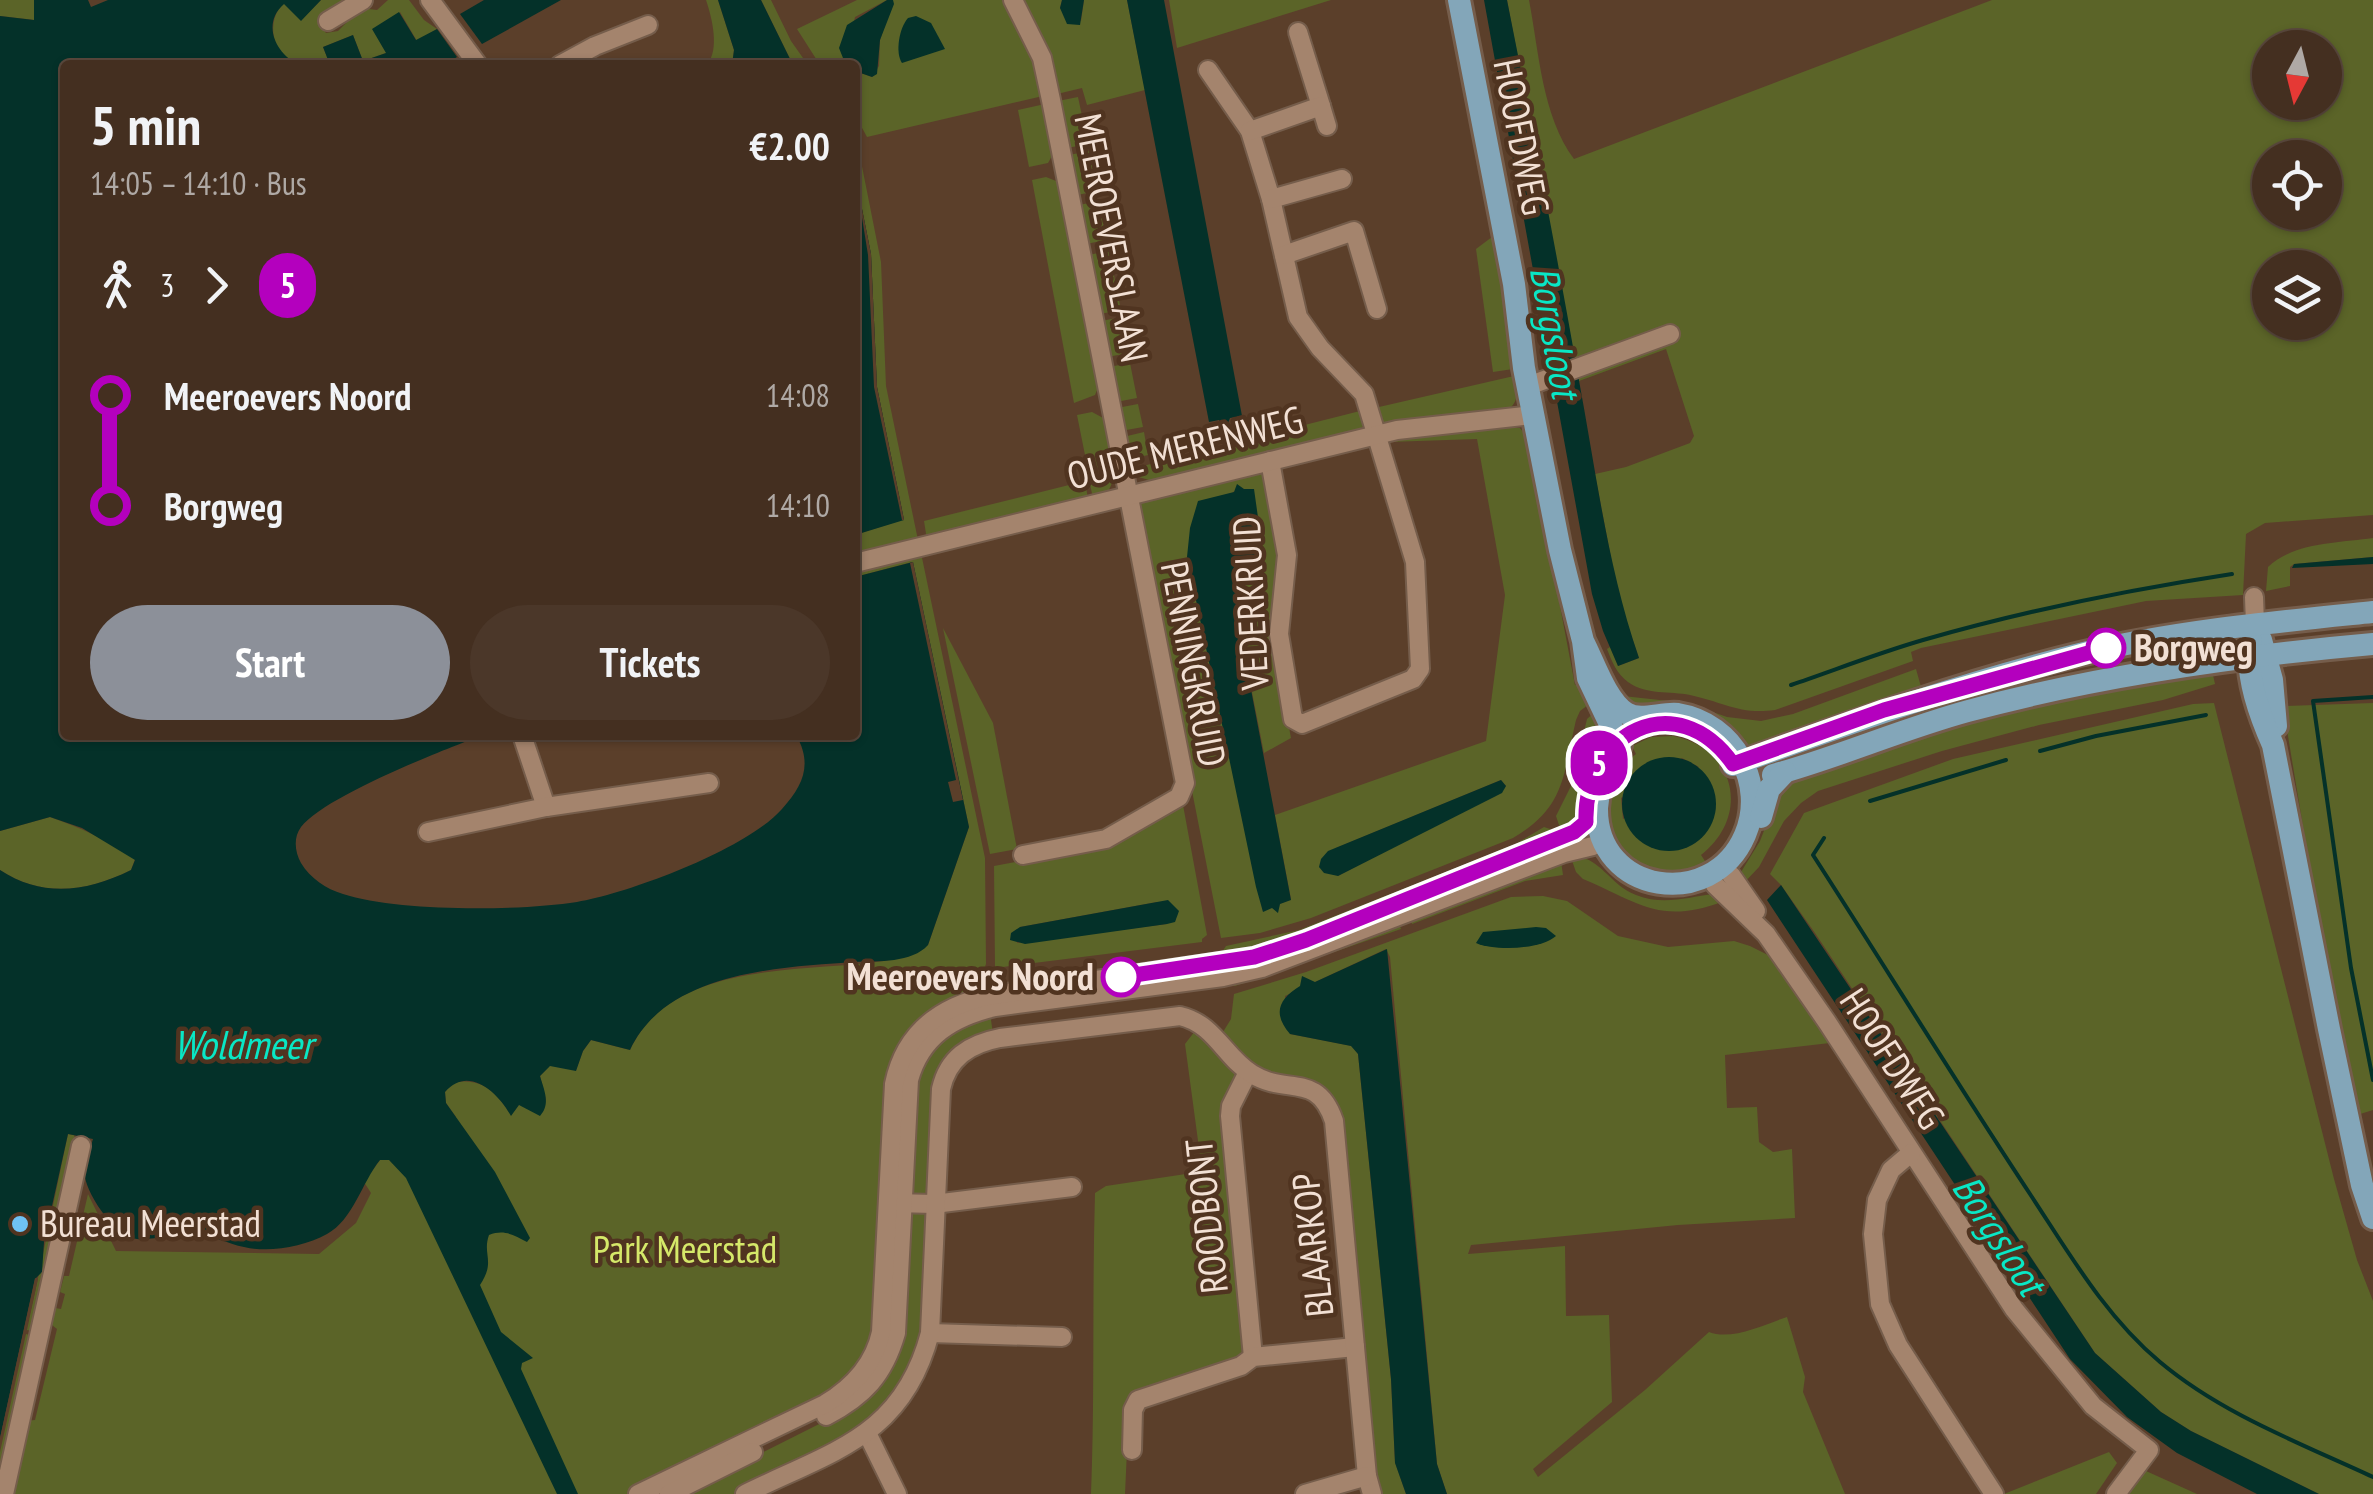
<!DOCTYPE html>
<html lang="en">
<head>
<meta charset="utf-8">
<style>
  :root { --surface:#442f20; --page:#4b3729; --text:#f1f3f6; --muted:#afa9a5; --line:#5c4a3e; --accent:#8c9099 }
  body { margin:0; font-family:"PT Sans Narrow",sans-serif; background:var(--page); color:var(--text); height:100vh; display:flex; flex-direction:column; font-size:38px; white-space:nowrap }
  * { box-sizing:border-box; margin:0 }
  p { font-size:32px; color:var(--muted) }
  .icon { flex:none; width:55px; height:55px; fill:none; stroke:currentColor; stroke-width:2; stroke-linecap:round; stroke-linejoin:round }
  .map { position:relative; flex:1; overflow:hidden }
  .side { position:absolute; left:60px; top:60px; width:800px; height:680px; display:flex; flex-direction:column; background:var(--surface); border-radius:10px; box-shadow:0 2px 8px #0004,0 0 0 2px var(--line) }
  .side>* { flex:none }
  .badge { padding:0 20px; border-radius:32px; font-size:35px; line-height:65px }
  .needle { width:65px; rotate:187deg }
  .fabs { position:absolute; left:2252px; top:30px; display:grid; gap:20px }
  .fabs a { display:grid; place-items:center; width:90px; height:90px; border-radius:50%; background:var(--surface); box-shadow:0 2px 8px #0004,0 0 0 2px var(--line); font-size:50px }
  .map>.badge { position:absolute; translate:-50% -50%; box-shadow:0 0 0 5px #fff }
  .legs { display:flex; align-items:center; gap:15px; height:110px; padding:0 30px; font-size:32px }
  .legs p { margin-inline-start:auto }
  .summary { display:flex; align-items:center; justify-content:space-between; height:170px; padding:0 30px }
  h1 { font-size:55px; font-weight:700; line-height:75px }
  .primary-button { display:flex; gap:20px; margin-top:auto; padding:20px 30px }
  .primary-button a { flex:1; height:115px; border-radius:60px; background:var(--accent); color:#fff; font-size:40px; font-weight:700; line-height:115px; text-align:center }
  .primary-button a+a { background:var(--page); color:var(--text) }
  ul { padding:0 30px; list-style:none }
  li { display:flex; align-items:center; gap:35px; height:110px; font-size:38px }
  li i { display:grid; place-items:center; width:15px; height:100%; margin:0 12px; background:currentColor }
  li i::after { content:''; width:25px; height:25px; margin:-12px; border:8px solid; border-radius:50%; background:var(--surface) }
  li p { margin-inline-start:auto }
  li:first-child i { background:linear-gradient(#0000 50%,currentColor 0) }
  li:last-child i { background:linear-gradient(currentColor 50%,#0000 0) }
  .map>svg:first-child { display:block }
  .green { fill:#5b6428; fill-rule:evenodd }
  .water { fill:#043129 }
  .pier { fill:#5b3f2a }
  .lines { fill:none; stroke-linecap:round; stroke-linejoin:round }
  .stream { stroke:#043129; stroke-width:4 }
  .minor-casing { stroke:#755d4b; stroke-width:22 }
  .major-casing { stroke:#755d4b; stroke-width:28 }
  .minor { stroke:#a4846d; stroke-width:18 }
  .major { stroke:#83a6b9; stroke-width:22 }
  .line-1-casing { stroke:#fff; stroke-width:22 }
  .line-1 { stroke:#b400be; stroke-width:15 }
  .stop-1-dot { fill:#fff; stroke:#b400be; stroke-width:5 }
  .poi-dot { fill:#6fc2f4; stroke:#503420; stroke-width:4 }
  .labels { text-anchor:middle; stroke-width:9; stroke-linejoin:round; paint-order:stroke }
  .street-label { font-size:38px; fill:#f2e0d4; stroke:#503420 }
  .stop-label { font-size:38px; font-weight:bold; fill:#f2e0d4; stroke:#503420; text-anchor:start }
  .poi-label { font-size:38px; fill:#f2e0d4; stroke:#503420; text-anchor:start }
  .park-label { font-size:38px; fill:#d5e869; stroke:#503420 }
  .water-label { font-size:40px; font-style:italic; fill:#09e7c5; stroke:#503420 }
</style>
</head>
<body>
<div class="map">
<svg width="2373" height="1494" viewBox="0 0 2373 1494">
  <rect width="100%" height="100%" fill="#5b3f2a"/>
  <g class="green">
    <polygon points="0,0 34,0 34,20 0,16"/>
    <path d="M 321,0 L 346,0 L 320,17 L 319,23 L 326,33 L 338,31 L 361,8 L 377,10 L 388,0 L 409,0 L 424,20 L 437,29 L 417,41 L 400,12 L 386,53 L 363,61 L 353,35 L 323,47 L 330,65 C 320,65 307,67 297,64 C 272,57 265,20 284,3 L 301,20 Z"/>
    <path d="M 706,0 L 718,0 L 734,50 L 732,65 L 707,65 C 720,49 712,18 706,0 Z"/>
    <polygon points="761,0 771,0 791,41 808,65 793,65"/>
    <polygon points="857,0 887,0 855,17 845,63 847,65 820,65 797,29"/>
    <polygon points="893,0 1006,0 1037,62 1043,96 867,137 855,115 855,71 872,77 879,66 880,40"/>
    <polygon points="1022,0 1062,0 1060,8 1081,21 1084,0 1127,0 1145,90 1087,105 1082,88 1057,94"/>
    <polygon points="1169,0 1331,0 1177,48"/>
    <path d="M 1507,0 L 1529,0 C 1539,52 1542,116 1574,159 L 1992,0 L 2373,0 L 2373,515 L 2265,523 L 2246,534 L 2243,595 L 2146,601 L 1921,648 L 1911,652 L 1913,661 L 1775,710 C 1740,715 1723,702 1690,695 C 1670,691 1646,695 1628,682 C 1617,674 1612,662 1607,649 L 1610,647 L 1618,666 L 1639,658 L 1619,600 L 1595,474 L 1626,467 L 1690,443 L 1694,436 L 1666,349 L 1579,381 ZM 2270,48 L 2325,48 L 2325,102 L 2270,102 ZM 2270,158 L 2325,158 L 2325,212 L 2270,212 ZM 2270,268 L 2325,268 L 2325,322 L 2270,322 Z"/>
    <polygon points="1078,97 1088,144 1067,148 1058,101"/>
    <polygon points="1045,104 1053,154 1048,163 1029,167 1018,110"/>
    <polygon points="855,131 881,262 886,386 918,540 855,559 855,535 904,519 877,387 871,254 855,174"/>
    <polygon points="1089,151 1097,191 1077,195 1069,155"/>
    <polygon points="1046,177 1056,181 1062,188 1100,383 1095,395 1074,403 1032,180"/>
    <polygon points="1099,201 1106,240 1086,244 1079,205"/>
    <polygon points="1496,234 1513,369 1493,372 1476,249"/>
    <polygon points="1109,251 1121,310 1100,314 1088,255"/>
    <polygon points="1122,317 1129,353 1107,357 1101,321"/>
    <polygon points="1130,363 1137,398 1116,402 1109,367"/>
    <path d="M 1514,376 C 1518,393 1520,401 1505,413 L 1386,425 L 1381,423 L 1376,411 L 1379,407 Z"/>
    <polygon points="1138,404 1143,427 1121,431 1117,408"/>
    <polygon points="1360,411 1365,413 1366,424 1357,431 1156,482 1135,476 1131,469"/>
    <polygon points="1092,412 1107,420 1114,463 1088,470 1077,415"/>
    <path d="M 1490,428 L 1520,428 L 1528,438 L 1575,685 L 1585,682 L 1592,702 L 1580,711 L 1576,720 C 1563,775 1566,807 1513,838 L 1311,918 L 1260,933 L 1221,938 L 1136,507 L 1146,496 L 1263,471 L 1282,549 L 1274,648 L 1291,738 L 1264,753 L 1237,616 L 1243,584 L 1260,565 L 1234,491 L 1187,557 L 1263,911 L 1291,899 L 1275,815 L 1486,741 L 1505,595 L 1477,439 L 1388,442 L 1391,438 ZM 1501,780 L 1506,786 L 1338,876 L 1336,848 Z"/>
    <polygon points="1144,432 1148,455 1127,460 1123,437"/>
    <polygon points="1116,474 1108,492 1093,498 1089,480"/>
    <polygon points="1085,481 1088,499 927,540 924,521"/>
    <path d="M 2373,538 L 2373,557 L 2294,564 L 2290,567 L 2290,586 L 2266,591 L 2268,567 C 2294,542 2339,543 2373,538 Z"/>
    <path d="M 921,553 L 985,858 L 986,964 L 984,969 L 977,971 L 979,980 L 985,980 L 985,990 L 927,1015 L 877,1325 L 857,1372 L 824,1397 L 627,1494 L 9,1494 L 25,1421 L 35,1420 L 57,1329 L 47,1321 L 50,1307 L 61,1309 L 65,1294 L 60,1292 L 64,1276 L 69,1276 L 88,1194 L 116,1251 L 319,1254 L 356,1223 L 371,1193 L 364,1182 L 380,1160 L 389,1160 L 456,1117 L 446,1103 L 445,1092 L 452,1083 C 482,1076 497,1093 511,1115 L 519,1104 L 546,1100 L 540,1076 L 550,1065 L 576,1070 L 583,1051 L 591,1040 L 630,1050 C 672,960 801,973 884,961 C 898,959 914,950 928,945 L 969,827 L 912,562 L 855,577 L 855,570 Z"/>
    <polygon points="943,628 993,723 1017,849 990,854"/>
    <polygon points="2211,666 2215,684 2163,700 2039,725 1942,751 1818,791 1801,803 1784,821 1759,867 1743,884 1741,882 1741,872 1760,841 1782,784 1924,729"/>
    <polygon points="1916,669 1923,694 1751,749 1637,710 1623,696 1687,703 1727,717 1761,721 1793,714"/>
    <polygon points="1926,702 1931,719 1754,777 1752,767"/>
    <polygon points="2214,703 2334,1179 2357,1260 2373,1301 2373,1494 2319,1494 2191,1431 2161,1412 2095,1353 1815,933 1781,885 1770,874 1804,813 1953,759 2193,704"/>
    <polygon points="2373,703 2373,1110 2357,1115 2324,953 2283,706"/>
    <polygon points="1597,710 1606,738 1605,744 1585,778 1577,821 1562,834 1556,816 1571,786 1587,719"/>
    <path d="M 1673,736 C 1736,748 1751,816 1701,855 L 1707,864 C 1697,867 1687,873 1677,874 C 1670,875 1661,872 1654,871 C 1599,858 1595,784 1636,754 L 1632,746 L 1651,737 ZM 1682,758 L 1699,767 L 1623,819 L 1621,798 Z"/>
    <path d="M 1183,805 L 1207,935 L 1202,939 L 1202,942 L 995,968 L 994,866 L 1089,848 ZM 1157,902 L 1167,924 L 1017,943 L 1020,927 Z"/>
    <path d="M 50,817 C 81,828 108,840 135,859 L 131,870 C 87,892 42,898 0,870 L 0,831 Z"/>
    <polygon points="1544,827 1550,829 1552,835 1299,937 1223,958 1222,952 1226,946 1299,930 1514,845"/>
    <path d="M 1570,855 C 1602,857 1608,884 1636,895 C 1664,906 1687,897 1714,894 L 1722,902 C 1659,925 1638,902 1583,879 L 1576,872 Z"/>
    <polygon points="1561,861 1563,875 1525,881 1412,924 1410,918"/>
    <path d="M 1543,896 L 1567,901 L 1618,936 L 1668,947 L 1734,941 L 1750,946 L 1768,955 L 1830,1043 L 1725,1055 L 1727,1108 L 1757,1107 L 1759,1142 L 1773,1152 L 1792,1149 L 1795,1218 L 1678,1225 L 1471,1245 L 1468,1254 L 1565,1246 L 1566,1316 L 1609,1315 L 1612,1402 L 1533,1469 L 1538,1477 L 1645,1390 L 1709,1332 C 1732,1341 1765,1324 1787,1317 L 1805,1377 L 1803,1392 L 1845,1494 L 1447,1494 L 1437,1464 L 1390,957 L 1386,949 L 1285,996 L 1290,1034 L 1352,1046 L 1358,1054 L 1391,1379 L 1395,1462 L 1406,1494 L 1378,1494 L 1373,1470 L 1339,1114 L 1253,1067 L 1223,1032 L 1231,1019 L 1234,994 L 1306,972 L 1511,897 Z"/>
    <polygon points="1399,923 1401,929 1235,986 1228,984"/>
    <path d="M 990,1013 L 993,1034 L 958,1048 L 929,1190 L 921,1196 L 916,1195 L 909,1188 C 911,1137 899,1067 945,1031 C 957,1022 977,1018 990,1013 Z"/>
    <path d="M 1195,1031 L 1238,1078 L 1225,1109 L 1247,1352 L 1241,1361 L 1149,1388 L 1127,1450 L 1125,1494 L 1091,1494 C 1095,1394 1092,1293 1095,1193 L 1106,1186 L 1199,1172 L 1201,1163 L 1185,1044 Z"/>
    <path d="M 68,1134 L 74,1135 L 76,1141 L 34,1332 L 27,1330 C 41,1265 54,1200 68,1134 Z"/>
    <polygon points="914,1213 926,1214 930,1220 925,1333 918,1361 866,1428 734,1494 680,1494 851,1408 909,1217"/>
    <polygon points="26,1334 34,1336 0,1486 0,1452"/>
    <polygon points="2109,1452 2117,1463 2096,1494 2004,1494"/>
    <polygon points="2146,1471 2197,1494 2124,1494"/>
  </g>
  <g class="water">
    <path d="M 34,0 L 88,0 L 91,7 L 108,0 L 321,0 L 301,21 L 284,4 C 261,24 276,54 299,65 L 65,65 L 65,735 L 483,735 C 443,750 325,796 301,827 C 293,838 295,852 301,863 C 310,878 326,889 343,894 C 397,912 520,911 577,902 C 630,893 747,849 782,809 C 803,786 813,764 796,735 L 855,735 L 855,577 L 913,562 L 969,827 L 928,945 C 912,963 878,961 855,962 C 780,967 666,972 630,1050 L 591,1040 L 583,1051 L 576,1071 L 550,1066 L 540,1076 C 544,1090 551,1104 540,1116 L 519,1105 L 511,1116 C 498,1092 468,1065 445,1092 L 446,1103 L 495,1172 L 530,1238 L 527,1242 C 514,1235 504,1229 489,1235 C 482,1255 496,1261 480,1285 L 501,1332 L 533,1358 L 522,1363 L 521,1369 L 578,1494 L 557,1494 L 406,1178 L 389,1160 L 380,1160 C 362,1182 353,1220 327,1234 C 303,1247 269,1253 244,1247 C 228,1244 215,1236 199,1234 C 178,1230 158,1241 137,1239 C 117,1238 88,1197 85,1177 C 83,1166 90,1150 93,1139 L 68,1134 L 44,1242 L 42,1272 L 35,1279 L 0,1438 L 0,870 C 42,898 87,892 131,870 L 135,860 L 82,828 L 50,817 L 0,831 L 0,16 L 34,20 Z"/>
    <polygon points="484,0 561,0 482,44 460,14"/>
    <polygon points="718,0 761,0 793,65 732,65 734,50"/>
    <polygon points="887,0 893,0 894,4 880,40 877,74 872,77 855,71 855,65 845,63 839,48 847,25"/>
    <polygon points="1062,0 1084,0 1080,25 1067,24 1060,8"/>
    <polygon points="1127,0 1164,0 1242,416 1230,418 1226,428 1219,420 1209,422"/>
    <path d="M 1484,0 L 1507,0 C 1532,125 1556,250 1578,375 C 1596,471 1607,565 1639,658 L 1618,666 L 1603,631 L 1592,594 Z"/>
    <polygon points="399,12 416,40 437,29 457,57 444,65 330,65 323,47 353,35 363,61 386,53 372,29"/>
    <path d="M 916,16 L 931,23 L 945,49 L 902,63 C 895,53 899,28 908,18 Z"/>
    <polygon points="855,174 871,254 877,387 904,520 855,535"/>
    <polygon points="1237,484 1244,489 1254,489 1263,553 1260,565 1243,584 1237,616 1291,900 1280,904 1278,913 1272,908 1263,912 1256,887 1187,557 1190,528 1198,501 1234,492"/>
    <polygon points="2373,557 2373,564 2292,568 2294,564"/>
    <circle cx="1669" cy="804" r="47"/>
    <polygon points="1501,780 1506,786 1502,793 1338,876 1324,873 1319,867 1321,859 1328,851"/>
    <polygon points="1781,885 2095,1353 2161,1412 2191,1431 2319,1494 2257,1494 2177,1453 2127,1417 2070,1359 1767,900"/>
    <polygon points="1168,900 1179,911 1175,922 1167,924 1025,944 1010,940 1011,933 1020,927"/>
    <path d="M 1536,927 L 1546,928 L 1556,936 C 1540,950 1494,951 1476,943 L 1483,932 Z"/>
    <path d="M 1387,949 L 1437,1464 L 1447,1494 L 1406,1494 L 1395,1463 L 1391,1379 L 1358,1054 L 1351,1046 L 1290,1034 C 1272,1013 1279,999 1300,986 L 1302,976 L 1315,982 Z"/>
  </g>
  <g class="pier">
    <polygon points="855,174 871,254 877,387 904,520 902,520 874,387 868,255"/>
    <polygon points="913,562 963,800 953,802 948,782 956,780 910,563"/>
    <polygon points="35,1278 38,1279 0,1443 0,1438"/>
  </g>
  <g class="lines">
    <g class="stream">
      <path d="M 1791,685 C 1835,670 1878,653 1923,640 C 2024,611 2127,590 2232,574"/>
      <polyline points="2373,697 2313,701 2351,968 2373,1080"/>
      <polyline points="2040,751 2096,736 2206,715"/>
      <polyline points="1870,801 2006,760"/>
      <path d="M 1824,838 L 1813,855 C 1886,968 1956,1082 2030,1194 C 2069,1253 2105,1316 2160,1362 C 2222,1414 2300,1443 2373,1477"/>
    </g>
    <defs>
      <g id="minor">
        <polyline points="430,0 478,65"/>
        <polyline points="1013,0 1042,58 1051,100 1185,783 1179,797 1106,839 1023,855"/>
        <polyline points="328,21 363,0"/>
        <polyline points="1298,32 1321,106"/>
        <polyline points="560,65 595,46 648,25"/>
        <polyline points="1208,70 1250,131 1271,199 1298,317 1320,348 1364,394 1415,562 1420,669 1413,679 1302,724 1293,719 1279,634 1287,555 1270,461"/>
        <polyline points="1250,131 1321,106 1327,126"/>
        <polyline points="1271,199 1342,179"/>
        <polyline points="1284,255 1354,231 1377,309"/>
        <polyline points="1528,386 1670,334"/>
        <polyline points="855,563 1397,430 1533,415"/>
        <polyline points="2254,597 2255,624"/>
        <polyline points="522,735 546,807"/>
        <polyline points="428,832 546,807 709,783"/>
        <polyline points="1731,875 1756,911"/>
        <polyline points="1715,885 1766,934 1827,1022 2014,1309 2093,1406 2149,1450 2116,1494"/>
        <polyline points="1248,1072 1231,1106 1230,1116 1253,1357"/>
        <polyline points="1911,1153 1891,1170 1877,1200 1873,1234 1880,1304 1898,1345 1994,1494"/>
        <polyline points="894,1203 934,1204 1072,1187"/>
        <polyline points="930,1333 1062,1337"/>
        <path d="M 826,1416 C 864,1396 884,1375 896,1333 L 909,1080 C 921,1036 953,1017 995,1007 L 1223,977 L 1262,968 L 1564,853 L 1593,846"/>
        <polyline points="867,1433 897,1494"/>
        <polyline points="1132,1450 1133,1410 1138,1400 1241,1366 1253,1357 1355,1347"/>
        <polyline points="4,1494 81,1146"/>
        <path d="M 638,1494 L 825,1404 C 853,1387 874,1365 881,1332 L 894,1084 C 905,1031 942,1005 993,995 L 1254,957 L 1306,940 L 1575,832 L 1586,823"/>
        <polyline points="669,1494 753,1452"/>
        <path d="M 745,1494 C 832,1451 903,1437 930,1333 L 941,1089 C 948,1058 969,1044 1000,1038 L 1180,1016 C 1215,1024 1224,1057 1252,1074 C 1287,1096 1317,1071 1334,1121 L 1367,1476 L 1372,1494"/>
        <polyline points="1305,1494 1367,1476"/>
      </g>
      <g id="major">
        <path d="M 1459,0 L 1514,284 L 1524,368 L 1560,550 L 1583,641 L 1588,678 L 1620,745 C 1613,767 1598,782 1597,808 C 1596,894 1712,912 1745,835 C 1767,784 1734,723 1678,714 C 1661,712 1641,722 1626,713 C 1606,700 1594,662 1583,641"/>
        <polyline points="2261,640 2272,680 2276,726"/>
        <path d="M 2251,641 C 2244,673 2260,716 2273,745 L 2329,1029 L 2362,1185 L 2373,1218"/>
        <path d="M 1733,765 C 1848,724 1961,683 2080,654 C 2176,631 2275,622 2373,612"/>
        <path d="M 1773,775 C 1839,757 1902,729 1968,711 C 2101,675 2236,656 2373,644"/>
        <polyline points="1761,817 1769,789 1785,772"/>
      </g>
    </defs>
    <use href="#minor" class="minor-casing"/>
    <use href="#major" class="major-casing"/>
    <use href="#minor" class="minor"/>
    <use href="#major" class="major"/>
  </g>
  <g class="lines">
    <defs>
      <path id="line-1" d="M 1121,977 L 1254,957 L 1306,940 L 1574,832 L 1586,822 C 1583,733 1677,684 1733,764 L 1884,710 L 2106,648"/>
    </defs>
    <use href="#line-1" class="line-1-casing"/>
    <use href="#line-1" class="line-1"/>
  </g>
  <g class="stop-1-dot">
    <circle cx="2106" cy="648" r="18"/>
    <circle cx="1121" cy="977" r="18"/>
  </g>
  <circle class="poi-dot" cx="20" cy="1224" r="10"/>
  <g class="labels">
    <g class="street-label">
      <text transform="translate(1521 137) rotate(79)" y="13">HOOFDWEG</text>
      <text transform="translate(1111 238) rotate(79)" y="13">MEEROEVERSLAAN</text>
      <text transform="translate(1185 448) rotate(-14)" y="13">OUDE MERENWEG</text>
      <text transform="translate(1251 603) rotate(-93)" y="13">VEDERKRUID</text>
      <text transform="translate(1193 664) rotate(79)" y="13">PENNINGKRUID</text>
      <text transform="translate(1892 1059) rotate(57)" y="13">HOOFDWEG</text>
      <text transform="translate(1207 1216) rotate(-96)" y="13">ROODBONT</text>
      <text transform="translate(1313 1245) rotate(-96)" y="13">BLAARKOP</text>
    </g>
    <g class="stop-label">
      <text x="2134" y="661">Borgweg</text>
      <text x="1094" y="990" text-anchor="end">Meeroevers Noord</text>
    </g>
    <g class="poi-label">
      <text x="40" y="1237">Bureau Meerstad</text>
    </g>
    <g class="park-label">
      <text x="685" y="1263">Park Meerstad</text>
    </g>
    <g class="water-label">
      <text transform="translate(1555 332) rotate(80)" y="14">Borgsloot</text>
      <text x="243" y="1059">Woldmeer</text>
      <text transform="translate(1999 1235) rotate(57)" y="14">Borgsloot</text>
    </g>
  </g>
</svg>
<div class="fabs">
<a><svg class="needle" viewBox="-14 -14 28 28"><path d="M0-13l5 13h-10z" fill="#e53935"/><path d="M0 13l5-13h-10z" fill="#afa9a5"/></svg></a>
<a><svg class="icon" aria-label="locate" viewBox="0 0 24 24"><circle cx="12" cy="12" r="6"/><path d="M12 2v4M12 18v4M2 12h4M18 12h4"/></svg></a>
<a><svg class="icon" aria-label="layers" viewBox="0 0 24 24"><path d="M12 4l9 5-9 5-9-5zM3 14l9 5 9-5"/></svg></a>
</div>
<b class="badge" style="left:1599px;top:763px;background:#b400be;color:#fff">5</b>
<section class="side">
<div class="summary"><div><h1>5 min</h1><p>14:05 – 14:10 · Bus</p></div><b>€2.00</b></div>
<div class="legs"><svg class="icon" aria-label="walk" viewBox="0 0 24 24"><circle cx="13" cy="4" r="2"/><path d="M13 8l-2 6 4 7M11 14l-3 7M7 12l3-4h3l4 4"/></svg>3<svg class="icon" aria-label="forward" viewBox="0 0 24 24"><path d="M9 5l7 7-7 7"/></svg><b class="badge" style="background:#b400be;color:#fff">5</b></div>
<ul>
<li><i style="color:#b400be"></i><b>Meeroevers Noord</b><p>14:08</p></li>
<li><i style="color:#b400be"></i><b>Borgweg</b><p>14:10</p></li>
</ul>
<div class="primary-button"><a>Start</a><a>Tickets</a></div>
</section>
</div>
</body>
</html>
